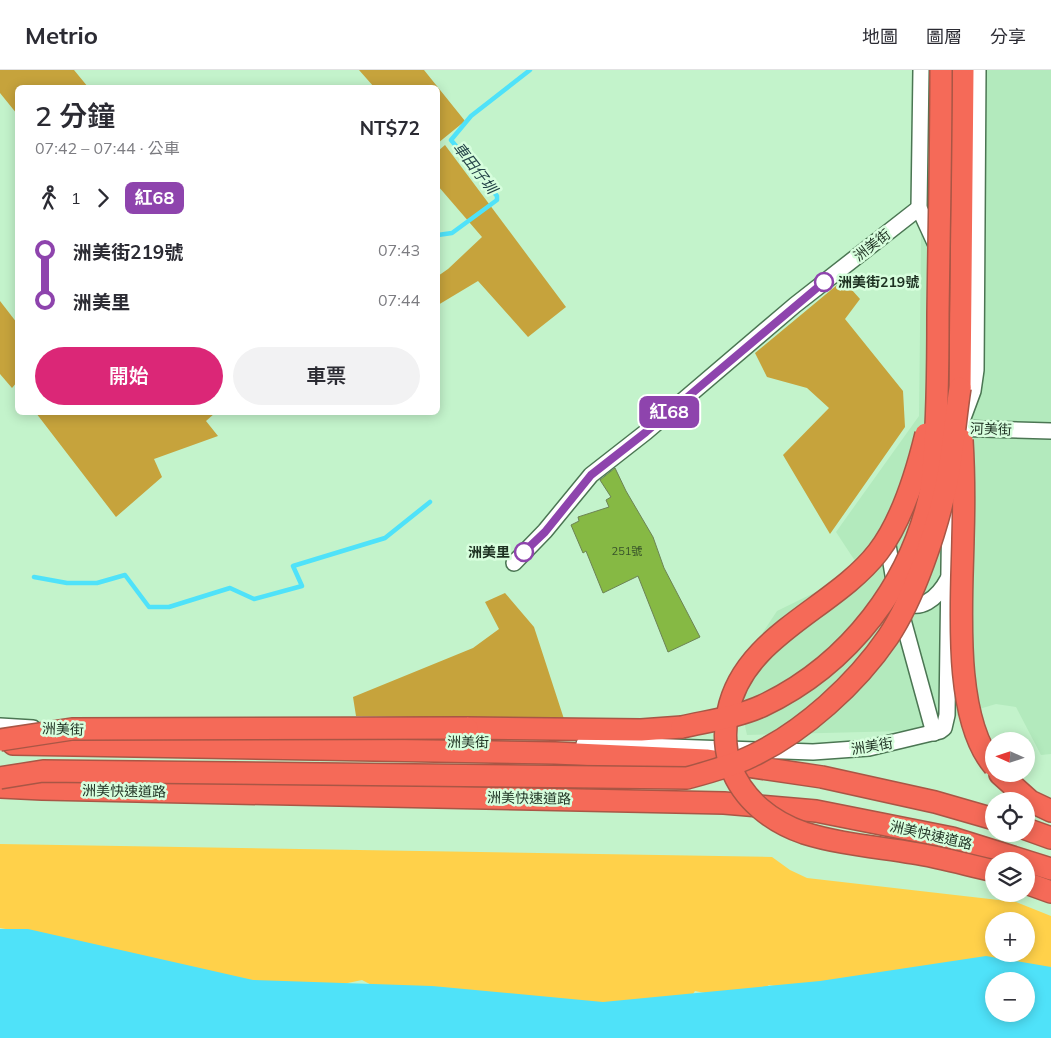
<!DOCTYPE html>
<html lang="zh-TW">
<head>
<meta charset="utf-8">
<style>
  :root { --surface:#fff; --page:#f2f2f3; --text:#2b2b33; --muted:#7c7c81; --line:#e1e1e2; --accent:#db2777 }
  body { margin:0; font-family:Mulish,"Noto Sans TC",sans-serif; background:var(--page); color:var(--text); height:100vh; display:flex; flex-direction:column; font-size:19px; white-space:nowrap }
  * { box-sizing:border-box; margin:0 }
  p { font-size:16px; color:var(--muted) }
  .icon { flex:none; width:28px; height:28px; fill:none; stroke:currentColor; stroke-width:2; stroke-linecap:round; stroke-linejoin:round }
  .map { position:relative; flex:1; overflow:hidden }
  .side { position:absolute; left:15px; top:15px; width:425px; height:330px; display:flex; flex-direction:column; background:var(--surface); border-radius:8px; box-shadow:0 2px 12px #0003 }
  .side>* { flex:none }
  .badge { padding:0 10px; border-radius:8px; font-size:18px; line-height:32px }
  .needle { width:32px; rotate:273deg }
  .tools { position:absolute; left:985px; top:662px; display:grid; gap:10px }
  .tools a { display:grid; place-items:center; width:50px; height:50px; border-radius:50%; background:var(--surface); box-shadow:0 2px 12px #0003; font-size:25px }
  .map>.badge { position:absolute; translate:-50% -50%; box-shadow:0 0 0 2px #fff }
  .legs { display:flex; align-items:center; gap:8px; height:55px; padding:0 20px; font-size:16px }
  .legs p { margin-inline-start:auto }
  .overview { display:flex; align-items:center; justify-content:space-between; height:85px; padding:0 20px }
  h1 { font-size:28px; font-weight:600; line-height:38px }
  .action { display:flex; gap:10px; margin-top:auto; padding:10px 20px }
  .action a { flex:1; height:58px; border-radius:30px; background:var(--accent); color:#fff; font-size:20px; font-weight:600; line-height:58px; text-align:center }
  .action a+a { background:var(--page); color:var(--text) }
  ul { padding:0 20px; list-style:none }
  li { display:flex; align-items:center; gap:18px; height:50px; font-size:19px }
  li i { display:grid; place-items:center; width:8px; height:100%; margin:0 6px; background:currentColor }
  li i::after { content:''; width:12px; height:12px; margin:-6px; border:4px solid; border-radius:50%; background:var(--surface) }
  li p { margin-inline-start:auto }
  li:first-child i { background:linear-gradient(#0000 50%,currentColor 0) }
  li:last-child i { background:linear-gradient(currentColor 50%,#0000 0) }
  header { display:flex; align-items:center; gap:30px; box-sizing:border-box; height:70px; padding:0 25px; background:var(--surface); border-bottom:1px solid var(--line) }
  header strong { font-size:24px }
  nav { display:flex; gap:28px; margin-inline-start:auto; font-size:18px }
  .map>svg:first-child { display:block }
  .built { fill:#b3eabd }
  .green { fill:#ffd14a; fill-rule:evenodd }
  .forest { fill:#c6a33c }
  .water { fill:#4fe2f9; fill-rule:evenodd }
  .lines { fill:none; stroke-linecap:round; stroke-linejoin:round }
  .stream { stroke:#4fe2f9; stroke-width:4.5 }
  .building { fill:#86b944; stroke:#6c8354 }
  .minor-casing { stroke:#4b7653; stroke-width:18 }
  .highway-casing { stroke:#a95645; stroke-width:24 }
  .minor { stroke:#fff; stroke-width:15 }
  .highway { stroke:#f56a58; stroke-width:21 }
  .highway-bridge-casing { stroke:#a95645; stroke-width:24; stroke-linecap:butt }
  .highway-bridge { stroke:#f56a58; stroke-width:21 }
  .line-1-casing { stroke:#fff; stroke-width:11 }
  .line-1 { stroke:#8e44ad; stroke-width:8 }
  .stop-1-dot { fill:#fff; stroke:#8e44ad; stroke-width:2.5 }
  .labels { text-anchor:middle; stroke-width:5; stroke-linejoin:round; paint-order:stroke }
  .number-label { font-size:11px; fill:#37522a }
  .street-label { font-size:14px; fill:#1d3021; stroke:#d7fedd }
  .stop-label { font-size:14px; font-weight:bold; fill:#1d3021; stroke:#d7fedd; text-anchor:start }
  .water-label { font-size:15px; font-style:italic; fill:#244348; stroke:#d7fedd }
</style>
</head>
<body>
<header>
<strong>Metrio</strong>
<nav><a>地圖</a><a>圖層</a><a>分享</a></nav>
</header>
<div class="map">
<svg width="1051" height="968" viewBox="0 0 1051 968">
  <rect width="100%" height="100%" fill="#c3f3cb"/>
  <polygon class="built" points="923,0 1051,0 1051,684 1041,685 1016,637 996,634 905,661 747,665 734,606 777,541 861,500 836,462 919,346"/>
  <path class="green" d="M 0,774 L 772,787 L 790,800 L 807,808 L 1016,832 L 1051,846 L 1051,909 L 1007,898 L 786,918 L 769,915 C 743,932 723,926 695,921 L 684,937 L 385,922 L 362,910 L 343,914 L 277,918 L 30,863 L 0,858 ZM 994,851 L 1026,851 L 1026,884 L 994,884 Z"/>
  <g class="forest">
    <polygon points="0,0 74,0 88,17 18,18 17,44 0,23"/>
    <polygon points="359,0 424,0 465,51 438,73 438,18 374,17"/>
    <polygon points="445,75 566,237 528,267 478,211 438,235 438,206 448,199 482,167 438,116 438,81"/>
    <polygon points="843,210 860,229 845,249 903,321 905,357 830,464 783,385 829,338 807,318 767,307 755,283"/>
    <polygon points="0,231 17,253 17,312 12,318 0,304"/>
    <polygon points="36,343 215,343 206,351 218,366 154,389 162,407 116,447"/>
    <polygon points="505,523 534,557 564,649 356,646 353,627 473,578 499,559 485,532"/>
  </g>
  <path class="water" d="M 0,859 L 28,859 L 253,910 L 432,916 L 603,932 L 820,911 L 986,886 L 1051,897 L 1051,968 L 0,968 ZM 994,911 L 1026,911 L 1026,944 L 994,944 Z"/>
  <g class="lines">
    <g class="stream">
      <polyline points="438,165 452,163 497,130 497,126 451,70 471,46 530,0"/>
      <polyline points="34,507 67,513 97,513 125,505 149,537 169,537 230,518 254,529 302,516 293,496 385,468 430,432"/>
    </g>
  </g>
  <polygon class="building" points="615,398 626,421 653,467 664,498 700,567 668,582 638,506 603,523 586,481 583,483 571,455 579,451 578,447 609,437 606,430 611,427 600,410"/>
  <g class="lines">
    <defs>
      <g id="minor">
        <polyline points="921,0 919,138 936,175"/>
        <polyline points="960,356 973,321 976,300 978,0"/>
        <polyline points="950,358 1051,361"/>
        <polyline points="889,463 888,475 895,517"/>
        <polyline points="514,493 545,461 591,405 646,362 795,235 919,138"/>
        <path d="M 900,527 C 918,547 939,526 948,509"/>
        <polyline points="900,539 934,663"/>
        <polyline points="0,656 33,658"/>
        <polyline points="584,674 813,682 869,678 940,661 944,658 947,645 950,425"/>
      </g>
      <g id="highway">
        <polyline points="960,318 963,0"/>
        <polyline points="467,658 641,660 682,657"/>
        <polyline points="13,674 555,683 706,690 822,707 935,732 994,749"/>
        <polyline points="1000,704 1030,731 1051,741"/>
        <polyline points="0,717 42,719 724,733 816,741 952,768 1051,799"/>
        <polyline points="1026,759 1051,768"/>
        <polyline points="1026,813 1051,822"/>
      </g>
    </defs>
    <use href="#minor" class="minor-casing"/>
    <use href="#highway" class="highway-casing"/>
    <use href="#minor" class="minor"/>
    <use href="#highway" class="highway"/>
    <defs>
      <g id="highway-bridge">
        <path d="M 926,364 C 917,401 902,451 878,482 C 834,539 743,565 728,642 C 724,661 724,678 731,697 C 743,730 772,752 804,763 C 839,774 877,777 913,783 C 940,787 967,795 994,801"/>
        <path d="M 962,370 C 964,403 964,436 963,469 C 962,530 952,648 994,696"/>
        <path d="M 682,657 C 708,651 738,647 762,636 C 849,595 912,513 931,419 C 933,409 933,398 934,388 C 938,340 938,293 938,245 C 939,164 941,82 941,0"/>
        <polyline points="0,670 72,659 467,658"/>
        <path d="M 0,708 L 43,701 L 687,708 C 709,702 732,696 752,686 C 803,662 856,614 888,567 C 914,528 936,462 946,416 C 953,384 955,350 960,318"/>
      </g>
    </defs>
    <use href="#highway-bridge" class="highway-bridge-casing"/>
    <use href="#highway-bridge" class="highway-bridge"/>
  </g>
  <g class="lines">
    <defs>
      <polyline id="line-1" points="524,482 545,462 591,405 646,362 824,212"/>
    </defs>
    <use href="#line-1" class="line-1-casing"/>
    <use href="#line-1" class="line-1"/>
  </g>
  <g class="stop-1-dot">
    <circle cx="824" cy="212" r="9"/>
    <circle cx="524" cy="482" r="9"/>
  </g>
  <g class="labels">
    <g class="number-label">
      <text x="627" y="485">251號</text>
    </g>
    <g class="street-label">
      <text transform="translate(872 175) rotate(-38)" y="5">洲美街</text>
      <text transform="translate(991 359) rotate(2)" y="5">河美街</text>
      <text transform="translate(63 659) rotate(2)" y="5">洲美街</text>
      <text transform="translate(468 672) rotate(1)" y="5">洲美街</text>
      <text transform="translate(872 676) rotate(-9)" y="5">洲美街</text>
      <text transform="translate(124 721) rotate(1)" y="5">洲美快速道路</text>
      <text transform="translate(529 728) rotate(1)" y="5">洲美快速道路</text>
      <text transform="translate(931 765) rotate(13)" y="5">洲美快速道路</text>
    </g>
    <g class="stop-label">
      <text x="838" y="217">洲美街219號</text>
      <text x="510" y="487" text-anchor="end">洲美里</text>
    </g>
    <g class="water-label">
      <text transform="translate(475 98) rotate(52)" y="5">車田仔圳</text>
    </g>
  </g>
</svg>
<div class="tools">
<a><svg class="needle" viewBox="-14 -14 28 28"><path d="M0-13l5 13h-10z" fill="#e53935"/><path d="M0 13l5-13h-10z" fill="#7c7c81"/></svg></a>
<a><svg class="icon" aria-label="locate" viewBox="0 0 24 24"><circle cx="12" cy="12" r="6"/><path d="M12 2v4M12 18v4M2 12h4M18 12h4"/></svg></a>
<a><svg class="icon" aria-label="layers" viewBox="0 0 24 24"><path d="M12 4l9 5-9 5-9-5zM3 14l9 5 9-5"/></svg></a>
<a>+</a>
<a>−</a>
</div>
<b class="badge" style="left:669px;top:342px;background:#8e44ad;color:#fff">紅68</b>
<section class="side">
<div class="overview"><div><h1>2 分鐘</h1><p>07:42 – 07:44 · 公車</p></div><b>NT$72</b></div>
<div class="legs"><svg class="icon" aria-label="walk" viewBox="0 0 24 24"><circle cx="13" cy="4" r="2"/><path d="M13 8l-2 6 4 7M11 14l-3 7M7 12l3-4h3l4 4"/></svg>1<svg class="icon" aria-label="forward" viewBox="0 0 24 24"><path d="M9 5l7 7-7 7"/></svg><b class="badge" style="background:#8e44ad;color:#fff">紅68</b></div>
<ul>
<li><i style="color:#8e44ad"></i><b>洲美街219號</b><p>07:43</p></li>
<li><i style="color:#8e44ad"></i><b>洲美里</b><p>07:44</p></li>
</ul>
<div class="action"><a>開始</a><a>車票</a></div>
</section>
</div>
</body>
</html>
